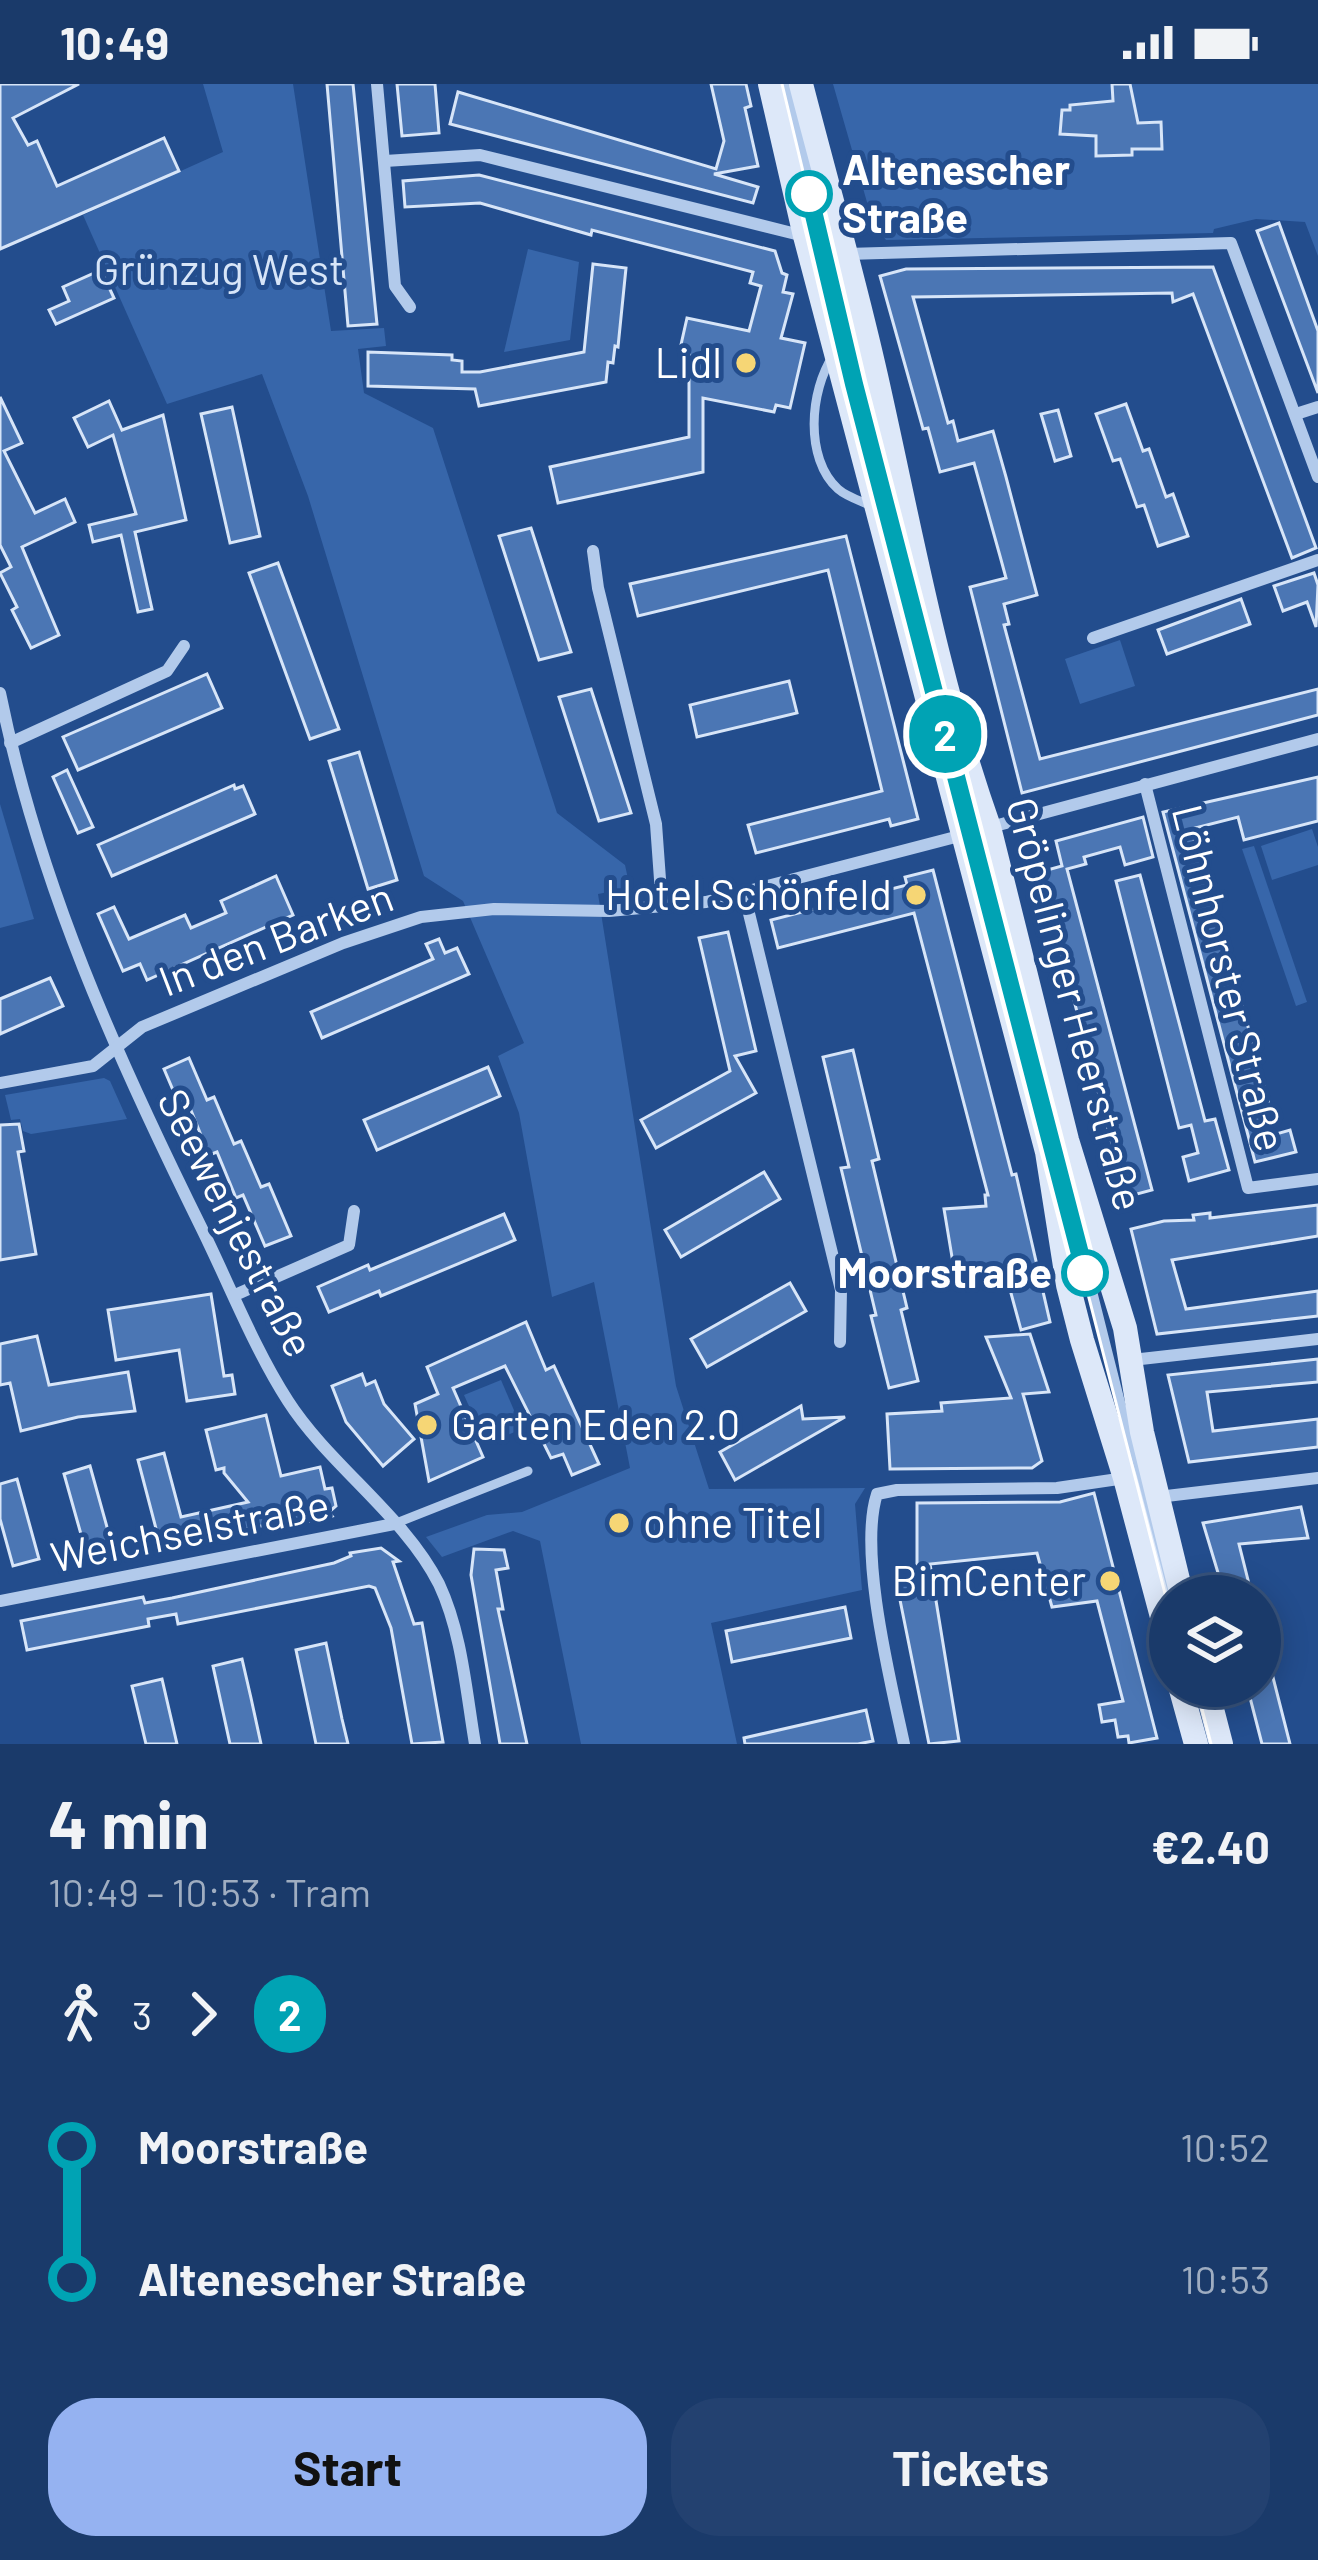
<!DOCTYPE html>
<html lang="en">
<head>
<meta charset="utf-8">
<style>
  :root { --surface:#1a3a6a; --page:#234170; --text:#f1f3f6; --muted:#9fadc1; --line:#38547e; --accent:#95b2f1 }
  body { margin:0; font-family:Barlow,sans-serif; background:var(--page); color:var(--text); height:100vh; display:flex; flex-direction:column; font-size:45px; white-space:nowrap }
  * { box-sizing:border-box; margin:0 }
  p { font-size:39px; color:var(--muted) }
  .icon { flex:none; width:66px; height:66px; fill:none; stroke:currentColor; stroke-width:2; stroke-linecap:round; stroke-linejoin:round }
  .map { position:relative; height:1660px; overflow:hidden }
  .sheet { display:flex; flex-direction:column; background:var(--surface); flex:1 }
  .sheet>* { flex:none }
  .badge { padding:0 24px; border-radius:39px; font-size:42px; line-height:78px }
  .fabs { position:absolute; left:1149px; top:1491px; display:grid; gap:24px }
  .fabs a { display:grid; place-items:center; width:132px; height:132px; border-radius:50%; background:var(--surface); box-shadow:0 6px 30px #0003,0 0 0 3px var(--line); font-size:60px }
  .map>.badge { position:absolute; translate:-50% -50%; box-shadow:0 0 0 6px #fff }
  .legs { display:flex; align-items:center; gap:18px; height:132px; padding:0 48px; font-size:39px }
  .legs p { margin-inline-start:auto }
  .summary { display:flex; align-items:center; justify-content:space-between; height:204px; padding:0 48px }
  h1 { font-size:66px; font-weight:700; line-height:90px }
  .action { display:flex; gap:24px; margin-top:auto; padding:24px 48px }
  .action a { flex:1; height:138px; border-radius:48px; background:var(--accent); color:#111; font-size:48px; font-weight:700; line-height:138px; text-align:center }
  .action a+a { background:var(--page); color:var(--text) }
  ul { padding:0 48px; list-style:none }
  li { display:flex; align-items:center; gap:42px; height:132px; font-size:45px }
  li i { display:grid; place-items:center; width:18px; height:100%; margin:0 15px; background:currentColor }
  li i::after { content:''; width:30px; height:30px; margin:-15px; border:9px solid; border-radius:50%; background:var(--surface) }
  li p { margin-inline-start:auto }
  li:first-child i { background:linear-gradient(#0000 50%,currentColor 0) }
  li:last-child i { background:linear-gradient(currentColor 50%,#0000 0) }
  .status { display:flex; justify-content:space-between; align-items:center; height:84px; padding:0 60px; background:var(--surface); direction:ltr }
  .status svg { height:33px; fill:currentColor }
  .map>svg:first-child { display:block }
  .green { fill:#3766aa }
  .building { fill:#4b76b4; stroke:#d7e5f8; stroke-width:3 }
  .lines { fill:none; stroke-linecap:round; stroke-linejoin:round }
  .service { stroke:#b2caeb; stroke-width:9 }
  .minor { stroke:#b2caeb; stroke-width:12 }
  .secondary { stroke:#dde8f9; stroke-width:24 }
  .tram { stroke:#fff; stroke-width:3 }
  .line-1-casing { stroke:#fff; stroke-width:27 }
  .line-1 { stroke:#00a3b4; stroke-width:18 }
  .stop-1-dot { fill:#fff; stroke:#00a3b4; stroke-width:6 }
  .poi-dot { fill:#f6d675; stroke:#234d8d; stroke-width:4.5 }
  .labels { text-anchor:middle; stroke-width:10; stroke-linejoin:round; paint-order:stroke }
  .stop-label { font-size:42px; font-weight:bold; fill:#fff; stroke:#234d8d; text-anchor:start }
  .park-label { font-size:42px; fill:#d7e5f8; stroke:#234d8d }
  .poi-label { font-size:42px; fill:#fff; stroke:#234d8d; text-anchor:end }
  .street-label { font-size:42px; fill:#fff; stroke:#234d8d }
</style>
</head>
<body>
<div class="status"><b>10:49</b><svg viewBox="0 0 49 12"><path d="M0 12V9h3v3zM5 12V6h3v6zM10 12V3h3v9zM15 12V0h3v12zM26 1h20v11H26zM47 4h2v5h-2z"/></svg></div>
<div class="map">
<svg width="1318" height="1660" viewBox="0 0 1318 1660">
  <rect width="100%" height="100%" fill="#234d8d"/>
  <g class="green">
    <polygon points="203,0 293,0 331,247 384,244 386,262 358,265 364,309 433,344 557,729 625,781 630,804 598,810 676,1302 709,1405 865,1404 855,1420 862,1506 711,1539 737,1660 581,1660 540,1457 513,1447 442,1473 426,1453 487,1431 522,1428 630,1384 594,1198 552,1213 519,1029 498,972 524,959 463,817 424,792 308,412 262,290 167,320 83,131 223,68"/>
    <polygon points="833,0 1318,0 1318,172 1305,138 1256,135 1214,145 1213,149 886,156 873,139"/>
    <polygon points="528,165 579,178 570,256 504,268"/>
    <polygon points="1120,556 1135,602 1080,620 1065,575"/>
    <polygon points="0,720 34,835 0,844"/>
    <polygon points="1312,745 1318,763 1318,781 1272,796 1261,762"/>
    <polygon points="1254,762 1307,918 1296,922 1242,765"/>
    <polygon points="104,994 110,997 127,1035 31,1050 23,1047 20,1035 11,1036 5,1011"/>
    <polygon points="501,1296 522,1345 486,1360 464,1311"/>
  </g>
  <g class="building">
    <polygon points="0,0 79,0 13,34 28,61 37,57 57,102 164,54 179,87 0,165"/>
    <polygon points="327,0 353,0 377,240 348,242"/>
    <polygon points="397,0 435,0 439,49 402,52"/>
    <polygon points="711,0 746,0 751,22 745,24 758,82 714,90 758,103 753,119 450,40 458,8 716,85 724,57"/>
    <polygon points="1112,0 1130,0 1138,39 1161,38 1162,65 1132,65 1132,71 1096,72 1096,52 1060,50 1062,26 1070,26 1070,21 1113,17"/>
    <polygon points="479,91 775,167 782,189 787,191 783,208 793,210 781,254 805,259 790,324 776,321 774,328 703,314 703,388 558,419 550,383 689,353 689,267 680,265 687,234 749,247 761,202 750,199 753,188 592,146 591,151 480,119 405,123 403,97"/>
    <polygon points="1279,139 1318,247 1318,309 1257,147"/>
    <polygon points="593,180 626,184 618,263 615,262 613,279 608,278 606,298 479,322 475,305 368,302 368,268 452,271 452,276 462,277 462,288 480,288 584,268"/>
    <polygon points="1213,183 1316,464 1292,474 1193,210 1173,218 1172,209 913,213 948,339 953,337 958,357 993,347 1006,393 1037,511 1004,520 1009,540 1004,541 1040,675 1318,605 1318,631 1022,709 970,503 1006,494 1000,472 974,379 940,388 928,344 923,345 880,192 906,185"/>
    <polygon points="101,186 114,214 56,240 49,226 69,217 63,203"/>
    <polygon points="0,313 22,359 4,367 35,429 65,415 75,438 22,463 59,551 31,564 12,526 17,523 0,489 11,483 0,461"/>
    <polygon points="109,317 122,346 163,331 186,436 135,448 152,525 138,528 121,451 93,458 89,441 136,430 113,351 88,363 74,334"/>
    <polygon points="1126,320 1143,367 1149,365 1166,413 1173,410 1188,452 1158,462 1144,421 1137,423 1120,375 1113,377 1096,330"/>
    <polygon points="232,323 260,452 230,459 201,330"/>
    <polygon points="1058,326 1071,372 1055,377 1041,330"/>
    <polygon points="531,444 571,568 539,576 499,452"/>
    <polygon points="846,452 918,735 891,742 889,735 756,769 748,741 882,707 828,486 638,532 630,500"/>
    <polygon points="278,479 339,645 310,655 249,489"/>
    <polygon points="1314,489 1318,501 1316,543 1307,518 1283,527 1274,502"/>
    <polygon points="1241,515 1250,540 1167,570 1158,546"/>
    <polygon points="207,590 222,624 78,686 63,653"/>
    <polygon points="789,597 797,629 697,653 690,621"/>
    <polygon points="591,605 631,729 599,737 559,613"/>
    <polygon points="359,668 397,796 368,805 329,677"/>
    <polygon points="67,686 93,743 78,749 53,693"/>
    <polygon points="1318,693 1318,737 1244,756 1238,733 1191,745 1236,898 1269,1021 1265,1022 1273,1051 1290,1046 1296,1068 1255,1078 1163,728"/>
    <polygon points="234,701 235,705 243,702 255,730 112,792 98,761"/>
    <polygon points="1143,733 1153,773 1125,781 1120,763 1084,773 1086,780 1067,785 1152,1106 1126,1113 1040,788 1062,782 1056,757"/>
    <polygon points="933,786 1012,1091 1016,1090 1050,1238 1021,1246 1005,1187 1000,1185 956,1197 944,1125 986,1122 985,1111 988,1111 914,829 778,864 771,836 907,801 905,793"/>
    <polygon points="1140,791 1205,1037 1215,1035 1229,1086 1189,1097 1183,1073 1198,1069 1191,1041 1179,1044 1116,797"/>
    <polygon points="276,792 293,831 147,896 140,880 123,887 98,830 114,823 129,855 185,831 191,844 226,829 221,817"/>
    <polygon points="728,848 756,967 735,972 756,1009 656,1064 641,1036 730,987 699,854"/>
    <polygon points="439,855 445,869 457,864 469,890 322,954 311,928 433,875 426,860"/>
    <polygon points="50,894 63,922 0,950 0,915"/>
    <polygon points="853,966 879,1075 872,1077 907,1224 901,1226 918,1297 889,1304 871,1232 876,1231 841,1084 849,1083 823,973"/>
    <polygon points="189,974 207,1016 214,1013 234,1060 241,1057 261,1103 269,1100 291,1152 265,1162 243,1111 236,1114 217,1068 209,1071 190,1024 182,1027 164,985"/>
    <polygon points="488,983 500,1012 377,1066 364,1036"/>
    <polygon points="19,1040 24,1067 18,1068 36,1170 0,1176 0,1041"/>
    <polygon points="764,1088 780,1115 681,1173 665,1146"/>
    <polygon points="1318,1121 1318,1152 1172,1176 1186,1225 1318,1207 1318,1232 1157,1250 1131,1145 1164,1137 1194,1136 1193,1131 1210,1129 1210,1134"/>
    <polygon points="504,1130 515,1156 381,1212 379,1207 329,1228 318,1203 368,1181 370,1186"/>
    <polygon points="790,1199 806,1227 707,1283 691,1255"/>
    <polygon points="211,1210 224,1292 232,1291 235,1310 187,1317 179,1266 116,1276 108,1226"/>
    <polygon points="526,1238 546,1286 554,1282 599,1380 572,1391 563,1370 551,1374 505,1282 453,1304 483,1373 429,1397 415,1320 438,1310 427,1283"/>
    <polygon points="1030,1250 1049,1308 1023,1310 1042,1377 1032,1384 890,1385 887,1330 942,1327 941,1319 1011,1314 986,1253"/>
    <polygon points="37,1252 49,1301 128,1288 135,1327 78,1333 21,1347 10,1299 0,1301 0,1260"/>
    <polygon points="1318,1275 1318,1298 1207,1308 1213,1347 1318,1335 1318,1363 1189,1378 1168,1291"/>
    <polygon points="362,1290 366,1301 375,1297 384,1320 414,1355 383,1382 346,1338 332,1302"/>
    <polygon points="801,1322 803,1335 845,1333 735,1396 720,1368"/>
    <polygon points="266,1331 281,1392 320,1383 325,1405 332,1404 336,1422 329,1428 332,1432 289,1442 288,1436 211,1453 209,1443 159,1456 138,1376 164,1369 181,1433 248,1418 224,1389 224,1384 216,1386 206,1346"/>
    <polygon points="90,1382 112,1461 86,1468 64,1390"/>
    <polygon points="17,1395 39,1475 13,1482 0,1435 0,1400"/>
    <polygon points="1094,1409 1157,1654 1129,1659 1128,1652 1118,1653 1115,1636 1102,1638 1099,1621 1123,1617 1097,1517 1052,1523 1037,1469 930,1480 959,1657 929,1660 897,1501 917,1497 917,1419 1060,1418"/>
    <polygon points="1301,1423 1308,1454 1239,1460 1252,1512 1225,1512 1203,1439"/>
    <polygon points="381,1464 399,1477 393,1478 414,1540 422,1539 443,1658 412,1660 391,1544 375,1504 369,1502 178,1540 176,1530 148,1535 149,1542 27,1566 21,1537 143,1513 145,1519 172,1514 334,1479 351,1472 350,1469"/>
    <polygon points="474,1465 504,1466 508,1484 496,1486 503,1525 498,1525 527,1660 500,1660 471,1491"/>
    <polygon points="845,1523 851,1554 732,1578 726,1547"/>
    <polygon points="326,1559 342,1635 348,1660 316,1660 312,1641 296,1566"/>
    <polygon points="1260,1562 1265,1562 1290,1660 1262,1660 1247,1602 1260,1602"/>
    <polygon points="242,1575 251,1614 261,1660 230,1660 213,1582"/>
    <polygon points="162,1595 177,1660 146,1660 132,1602"/>
    <polygon points="866,1626 873,1657 858,1660 745,1660 744,1654"/>
  </g>
  <g class="lines">
    <g class="service">
      <polyline points="786,0 907,487"/>
      <path d="M 833,272 C 810,306 804,374 838,405 C 847,413 861,417 872,422"/>
      <polyline points="1060,1078 1170,1515"/>
      <polyline points="394,1440 528,1387"/>
    </g>
    <g class="minor">
      <polyline points="377,0 395,202 410,223"/>
      <polyline points="385,77 480,71 804,152"/>
      <polyline points="847,170 1231,159 1318,393"/>
      <polyline points="1296,330 1318,323"/>
      <polyline points="593,467 598,504 656,740 662,823"/>
      <polyline points="1093,554 1318,476"/>
      <path d="M 0,609 C 39,801 116,971 202,1145 C 230,1202 254,1264 288,1317 C 329,1381 405,1432 439,1500 C 462,1549 466,1607 475,1660"/>
      <polyline points="10,659 167,587 184,562"/>
      <polyline points="1145,700 1248,1104 1318,1095"/>
      <polyline points="987,744 1318,655"/>
      <polyline points="744,809 841,1206 840,1258"/>
      <polyline points="0,999 93,982 142,943 343,859 421,833 494,825 609,827 706,818 967,750"/>
      <polyline points="235,1211 349,1161 354,1127"/>
      <polyline points="1132,1276 1318,1255"/>
      <polyline points="1158,1413 1318,1394"/>
      <polyline points="0,1517 394,1440"/>
      <path d="M 904,1660 C 891,1599 858,1468 877,1410 L 897,1406 L 1057,1404 L 1125,1394"/>
    </g>
    <g class="secondary">
      <polyline points="770,0 805,152 1047,1068 1068,1201 1082,1256 1125,1394 1170,1563"/>
      <path d="M 801,0 C 826,97 854,194 876,292 C 910,443 937,597 989,743 L 1067,1056 L 1125,1244 L 1142,1348 L 1182,1512"/>
      <polyline points="1180,1602 1196,1660"/>
      <polyline points="1206,1602 1221,1660"/>
    </g>
    <g class="tram">
      <polyline points="782,0 854,300 1170,1529"/>
      <polyline points="1196,1602 1211,1660"/>
    </g>
  </g>
  <g class="lines">
    <defs>
      <polyline id="line-1" points="809,110 854,300 1085,1189"/>
    </defs>
    <use href="#line-1" class="line-1-casing"/>
    <use href="#line-1" class="line-1"/>
  </g>
  <g class="stop-1-dot">
    <circle cx="809" cy="110" r="21"/>
    <circle cx="1085" cy="1189" r="21"/>
  </g>
  <g class="poi-dot">
    <circle cx="746" cy="279" r="12"/>
    <circle cx="916" cy="811" r="12"/>
    <circle cx="427" cy="1341" r="12"/>
    <circle cx="619" cy="1439" r="12"/>
    <circle cx="1110" cy="1497" r="12"/>
  </g>
  <g class="labels">
    <g class="stop-label">
      <text x="842" y="101">Altenescher<tspan x="842" dy="48">Straße</tspan></text>
      <text x="1052" y="1204" text-anchor="end">Moorstraße</text>
    </g>
    <g class="park-label">
      <text x="219" y="201">Grünzug West</text>
    </g>
    <g class="poi-label">
      <text x="722" y="294">Lidl</text>
      <text x="892" y="826">Hotel Schönfeld</text>
      <text x="451" y="1356" text-anchor="start">Garten Eden 2.0</text>
      <text x="643" y="1454" text-anchor="start">ohne Titel</text>
      <text x="1086" y="1512">BimCenter</text>
    </g>
    <g class="street-label">
      <text transform="translate(276 855) rotate(-21)" y="15">In den Barken</text>
      <text transform="translate(1229 894) rotate(76)" y="15">Löhnhorster Straße</text>
      <text transform="translate(1075 920) rotate(75)" y="15">Gröpelinger Heerstraße</text>
      <text transform="translate(236 1139) rotate(63)" y="15">Seewenjestraße</text>
      <text transform="translate(190 1447) rotate(-11)" y="15">Weichselstraße</text>
    </g>
  </g>
</svg>
<div class="fabs">
<a><svg class="icon" aria-label="layers" viewBox="0 0 24 24"><path d="M12 4l9 5-9 5-9-5zM3 14l9 5 9-5"/></svg></a>
</div>
<b class="badge" style="left:945px;top:650px;background:#00a3b4;color:#fff">2</b>
</div>
<section class="sheet">
<div class="summary"><div><h1>4 min</h1><p>10:49 – 10:53 · Tram</p></div><b>€2.40</b></div>
<div class="legs"><svg class="icon" aria-label="walk" viewBox="0 0 24 24"><circle cx="13" cy="4" r="2"/><path d="M13 8l-2 6 4 7M11 14l-3 7M7 12l3-4h3l4 4"/></svg>3<svg class="icon" aria-label="forward" viewBox="0 0 24 24"><path d="M9 5l7 7-7 7"/></svg><b class="badge" style="background:#00a3b4;color:#fff">2</b></div>
<ul>
<li><i style="color:#00a3b4"></i><b>Moorstraße</b><p>10:52</p></li>
<li><i style="color:#00a3b4"></i><b>Altenescher Straße</b><p>10:53</p></li>
</ul>
<div class="action"><a>Start</a><a>Tickets</a></div>
</section>
</body>
</html>
